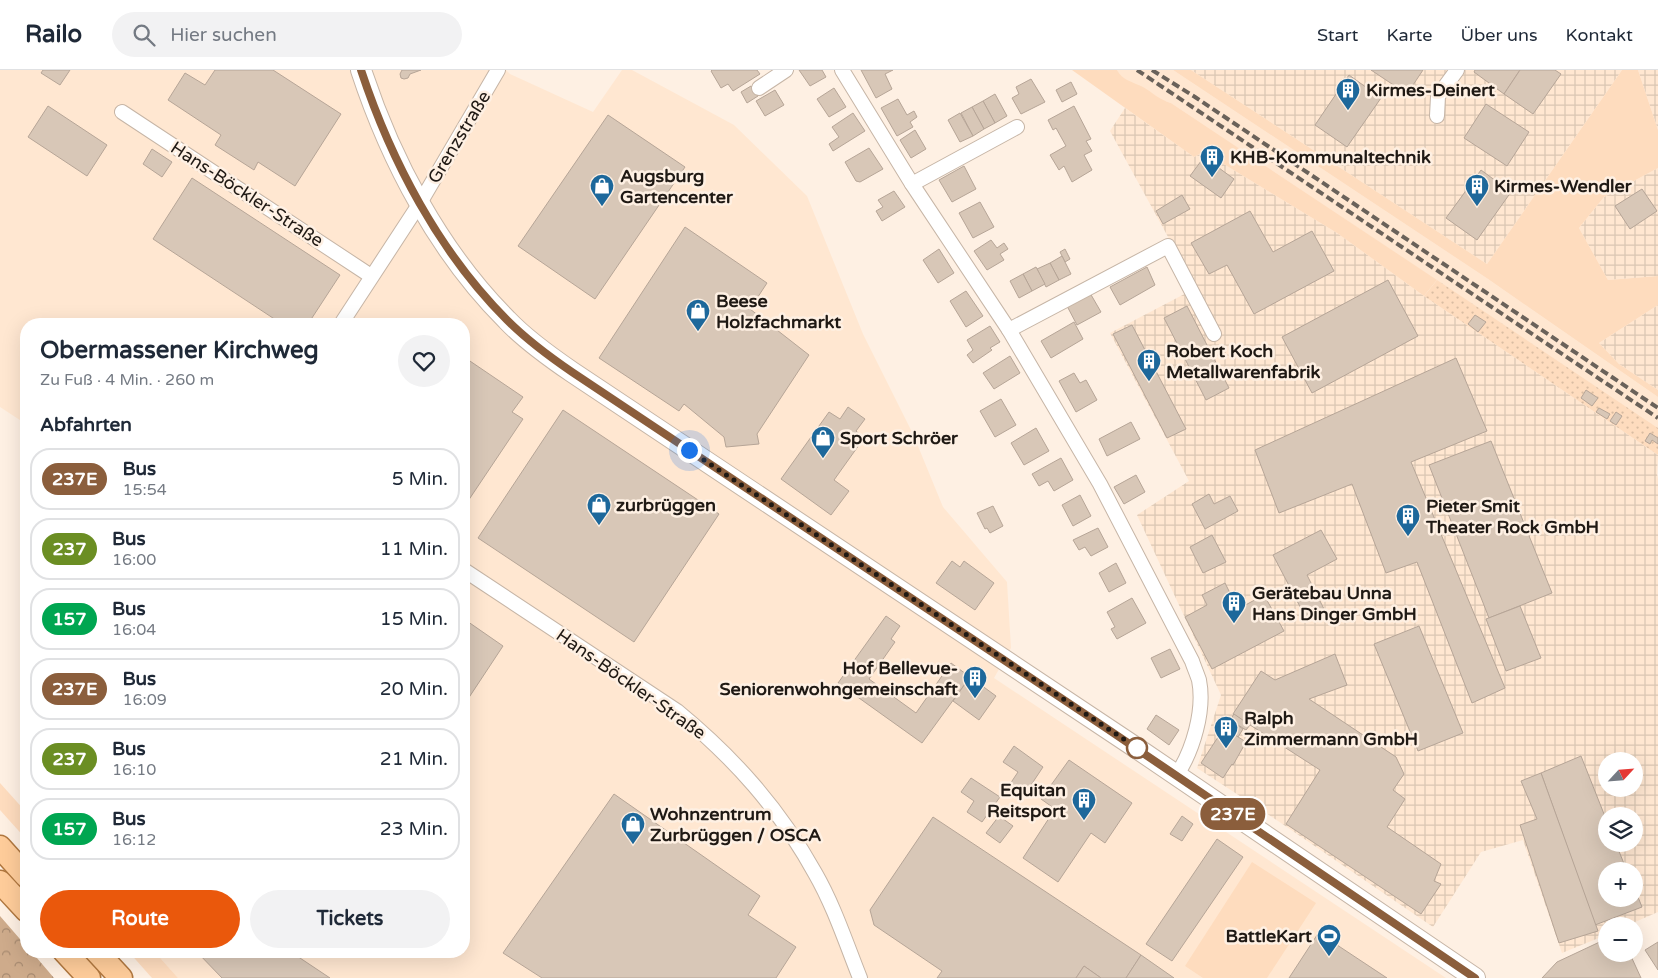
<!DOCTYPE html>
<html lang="de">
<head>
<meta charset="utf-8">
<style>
  :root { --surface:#fff; --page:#f2f2f3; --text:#1f2937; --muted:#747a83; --line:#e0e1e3; --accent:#ea580c }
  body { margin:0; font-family:"Varela Round",sans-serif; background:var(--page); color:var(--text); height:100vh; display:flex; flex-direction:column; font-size:19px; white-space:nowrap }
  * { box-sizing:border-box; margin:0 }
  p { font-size:16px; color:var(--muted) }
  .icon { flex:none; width:28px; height:28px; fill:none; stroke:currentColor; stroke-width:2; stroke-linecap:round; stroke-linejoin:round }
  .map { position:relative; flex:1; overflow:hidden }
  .details { position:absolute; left:20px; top:248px; width:450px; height:640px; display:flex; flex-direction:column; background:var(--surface); border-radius:20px; box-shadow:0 5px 20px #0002 }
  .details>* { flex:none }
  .badge { padding:0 10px; border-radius:16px; font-size:18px; line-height:32px }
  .needle { width:32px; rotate:64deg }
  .tools { position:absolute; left:1598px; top:682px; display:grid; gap:10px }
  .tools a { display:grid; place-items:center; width:45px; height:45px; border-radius:50%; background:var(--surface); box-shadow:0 5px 20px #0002; font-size:25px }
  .you { position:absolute; width:25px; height:25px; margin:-12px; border:4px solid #fff; border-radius:50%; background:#1a73e8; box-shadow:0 0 0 8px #1a73e833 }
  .map>.badge { position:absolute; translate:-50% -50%; box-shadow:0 0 0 2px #fff }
  h2 { padding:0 20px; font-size:19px; line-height:45px }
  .round { display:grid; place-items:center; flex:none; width:52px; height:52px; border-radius:26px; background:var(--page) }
  .overview { display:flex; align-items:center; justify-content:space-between; height:85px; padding:0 20px }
  h1 { font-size:24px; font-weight:800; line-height:38px }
  .cta { display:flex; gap:10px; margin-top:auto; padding:10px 20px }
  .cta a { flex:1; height:58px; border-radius:30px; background:var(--accent); color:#fff; font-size:20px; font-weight:800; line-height:58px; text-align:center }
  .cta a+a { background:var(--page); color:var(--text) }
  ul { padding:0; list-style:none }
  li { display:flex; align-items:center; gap:15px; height:62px; margin:0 10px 8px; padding:0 10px; border:2px solid var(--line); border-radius:20px }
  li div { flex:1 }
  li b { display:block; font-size:19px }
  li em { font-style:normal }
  li .badge { min-width:55px; font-weight:700; text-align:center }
  header { display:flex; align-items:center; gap:30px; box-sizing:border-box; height:70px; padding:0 25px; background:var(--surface); border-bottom:1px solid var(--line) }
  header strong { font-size:24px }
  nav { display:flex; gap:28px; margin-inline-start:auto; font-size:18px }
  .search { width:350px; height:45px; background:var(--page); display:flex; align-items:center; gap:12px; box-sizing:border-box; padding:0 18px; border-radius:28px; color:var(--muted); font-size:19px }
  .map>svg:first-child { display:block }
  .built { fill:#ffe7d1 }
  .industrial { fill:url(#industrial-grid); fill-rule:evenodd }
  .grass { fill:#fedcbe }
  .forest { fill:url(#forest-crowns) }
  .garden { fill:url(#garden-dots) }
  .building { fill:#d8c7b7; stroke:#b6a597 }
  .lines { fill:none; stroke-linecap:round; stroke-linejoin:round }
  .street-casing { stroke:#c6b5a6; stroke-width:16 }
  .secondary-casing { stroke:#c6b5a6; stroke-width:22 }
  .primary-casing { stroke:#b0773f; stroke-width:25 }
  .street { stroke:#fff; stroke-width:14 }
  .secondary { stroke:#fff; stroke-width:20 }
  .primary { stroke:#fecc9a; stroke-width:22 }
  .rail { stroke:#6a625a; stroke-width:4; stroke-dasharray:8 4; stroke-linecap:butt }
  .line-casing { stroke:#fff; stroke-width:11 }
  .line { stroke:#8b5e3c; stroke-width:8 }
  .walk { stroke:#1f1914; stroke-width:5; stroke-dasharray:0 9 }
  .stop-dot { fill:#fff; stroke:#8b5e3c; stroke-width:2.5 }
  .labels { text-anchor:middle; stroke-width:5; stroke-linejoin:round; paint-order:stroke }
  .poi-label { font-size:18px; font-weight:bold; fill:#1f1914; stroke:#fef0e3; text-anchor:start }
  .street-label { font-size:18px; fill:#1f1914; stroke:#fef0e3 }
</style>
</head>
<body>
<header>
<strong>Railo</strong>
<div class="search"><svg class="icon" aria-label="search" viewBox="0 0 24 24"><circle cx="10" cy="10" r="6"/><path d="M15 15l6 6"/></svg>Hier suchen</div>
<nav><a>Start</a><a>Karte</a><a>Über uns</a><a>Kontakt</a></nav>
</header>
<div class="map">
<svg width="1658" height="908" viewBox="0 0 1658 908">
  <defs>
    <pattern id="industrial-grid" width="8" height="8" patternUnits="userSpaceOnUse" patternTransform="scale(1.25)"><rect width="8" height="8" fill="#ffe7d1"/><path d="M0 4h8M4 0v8" fill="none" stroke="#dac6b3"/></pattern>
    <pattern id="forest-crowns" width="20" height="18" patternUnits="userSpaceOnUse" patternTransform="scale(1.25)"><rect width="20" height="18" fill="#ceab8b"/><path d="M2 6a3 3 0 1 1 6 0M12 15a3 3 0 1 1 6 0" fill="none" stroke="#a78a70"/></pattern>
    <pattern id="garden-dots" width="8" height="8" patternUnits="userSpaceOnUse" patternTransform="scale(1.25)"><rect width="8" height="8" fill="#fedcbe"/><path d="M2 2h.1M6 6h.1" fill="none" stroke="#d9bca2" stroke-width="1.8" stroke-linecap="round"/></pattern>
  </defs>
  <rect width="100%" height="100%" fill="#fef0e3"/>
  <g class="built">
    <polygon points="0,0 506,0 510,4 593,42 622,0 632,0 734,55 807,126 863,264 913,364 943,437 1007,512 1011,578 994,608 1446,908 178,908 154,881 464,881 464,254 26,254 26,354 0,337"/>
    <polygon points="1117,0 1173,0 1488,209 1658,327 1658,358 1171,33 1161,30 1143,18 1133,14 1119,5"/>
  </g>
  <g class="industrial">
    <polygon points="1191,0 1622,0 1487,194"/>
    <polygon points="1638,0 1658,0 1658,60"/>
    <path d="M 1125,38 L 1194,87 L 1204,82 L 1337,163 L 1424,226 L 1658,385 L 1657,404 L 1658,409 L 1658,842 L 1626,856 L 1606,856 L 1606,865 L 1562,883 L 1523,770 L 1481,782 L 1433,857 L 1278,751 L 1197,698 L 1221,625 L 1137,445 L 1189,411 L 1110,263 L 1196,218 L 1110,61 ZM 1606,691 L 1634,691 L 1634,719 L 1606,719 ZM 1606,746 L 1634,746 L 1634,774 L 1606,774 ZM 1606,801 L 1634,801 L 1634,829 L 1606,829 Z"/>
    <polygon points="1658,98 1658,206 1608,210 1579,158 1604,127"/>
    <polygon points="1658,235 1658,320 1619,294 1599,273"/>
  </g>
  <g class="grass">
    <path d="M 1072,0 L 1117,0 C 1122,10 1133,12 1143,17 C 1153,23 1160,30 1171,33 L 1437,210 L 1424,226 L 1337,163 L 1204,82 L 1194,87 Z"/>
    <polygon points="1173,0 1191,0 1487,194 1622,0 1638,0 1658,60 1658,98 1604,127 1579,158 1608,210 1658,206 1658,235 1599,273 1619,294 1658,320 1658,327 1488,209"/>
    <polygon points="0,713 26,742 26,769 0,740"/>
    <polygon points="1252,792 1316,833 1267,908 1203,908 1185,896"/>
    <polygon points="128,881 154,881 178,908 152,908"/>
  </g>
  <polygon class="forest" points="0,846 26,876 26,881 31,881 54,908 0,908"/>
  <polygon class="garden" points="1437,210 1658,358 1658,385 1424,226"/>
  <g class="building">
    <polygon points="43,0 70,0 60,15 41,3"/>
    <polygon points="215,0 273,0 341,44 295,116 258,92 254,100 215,75 221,65 168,30 185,3 205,15"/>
    <polygon points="402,0 421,0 410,4 408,8 404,9 401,8 400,4"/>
    <polygon points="712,0 757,0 760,4 733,21 728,14 721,18 711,1"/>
    <polygon points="799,0 822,0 826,7 810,16"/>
    <polygon points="861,0 893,0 885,4 892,19 876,28"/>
    <polygon points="1371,0 1423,0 1407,24"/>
    <polygon points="1475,0 1520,0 1504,24 1474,2"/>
    <polygon points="1520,0 1555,0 1561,4 1533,44 1504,24"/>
    <polygon points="1349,5 1381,28 1347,77 1315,55"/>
    <polygon points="1031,9 1045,32 1021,44 1012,28 1019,24 1016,17"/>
    <polygon points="1071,12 1077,24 1062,32 1056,20"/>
    <polygon points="751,16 758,26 747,33 741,22"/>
    <polygon points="834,18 846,37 829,47 817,29"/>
    <polygon points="775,20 784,35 765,46 756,31"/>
    <polygon points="995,24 1007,46 995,53 983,31"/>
    <polygon points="898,29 907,45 914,41 917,47 910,52 913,57 897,66 881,38"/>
    <polygon points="983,31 995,53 984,59 972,37"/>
    <polygon points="1486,34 1529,62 1507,96 1464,68"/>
    <polygon points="48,36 107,75 87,106 28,67"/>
    <polygon points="1074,36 1091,69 1086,71 1092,81 1084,85 1092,100 1072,112 1064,96 1059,100 1050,85 1066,76 1056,58 1053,60 1048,50"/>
    <polygon points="972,37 984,59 973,66 961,43"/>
    <polygon points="853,43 865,61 833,81 829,74 839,67 832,57"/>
    <polygon points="960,43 973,66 960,72 948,50"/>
    <polygon points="608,45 685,97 595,229 518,176"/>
    <polygon points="915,60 926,79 911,88 900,70"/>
    <polygon points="869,78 883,99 860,112 856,111 845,92"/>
    <polygon points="152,79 172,92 162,107 143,94"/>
    <polygon points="1204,87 1234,109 1221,128 1190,106"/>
    <polygon points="964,96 976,119 952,132 939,110"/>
    <polygon points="1481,100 1511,122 1477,170 1446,148"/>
    <polygon points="192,108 340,205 308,254 282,254 153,169"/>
    <polygon points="1642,119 1657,141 1630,159 1615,136"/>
    <polygon points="894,121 905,137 882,151 876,141 883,137 878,130"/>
    <polygon points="1182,125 1190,139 1163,154 1156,141"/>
    <polygon points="980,132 994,157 973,168 959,143"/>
    <polygon points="1250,141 1273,182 1312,161 1334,201 1254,244 1227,195 1209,204 1191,173"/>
    <polygon points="685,157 767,213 750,239 809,285 757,364 759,374 726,377 724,367 684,334 679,341 599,288"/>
    <polygon points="991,170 997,178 1004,173 1008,179 1000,184 1004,190 987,200 974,181"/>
    <polygon points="939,179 954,203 938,213 923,190"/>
    <polygon points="1065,179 1070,189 1065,192 1060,182"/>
    <polygon points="1062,186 1071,204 1059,210 1050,193"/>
    <polygon points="1050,193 1059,210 1046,217 1037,199"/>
    <polygon points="1036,197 1045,214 1032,221 1023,204"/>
    <polygon points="1147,197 1155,215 1120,235 1110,217"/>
    <polygon points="1023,204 1032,221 1019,228 1010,211"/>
    <polygon points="1388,210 1418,266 1312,323 1282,267"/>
    <polygon points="966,221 983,246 966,257 950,231"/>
    <polygon points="1090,223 1101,242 1077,255 1067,236"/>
    <polygon points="1187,236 1229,318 1206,330 1164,248"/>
    <polygon points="1475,245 1486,252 1478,262 1468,254"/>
    <polygon points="1074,252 1083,269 1051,288 1041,271"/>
    <polygon points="1132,255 1186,359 1167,368 1113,264"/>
    <polygon points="990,256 1000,272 990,278 992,280 973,293 967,285 973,280 967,270"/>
    <polygon points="1010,286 1020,303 994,319 983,303"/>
    <polygon points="464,287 523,327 512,342 523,349 464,437"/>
    <polygon points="1456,288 1487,361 1411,392 1505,618 1472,633 1417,492 1386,503 1352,414 1279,443 1255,380"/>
    <polygon points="1074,303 1080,313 1086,310 1097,330 1076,342 1059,311"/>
    <polygon points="1586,320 1598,328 1592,336 1581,328"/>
    <polygon points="1001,329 1016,355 995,367 980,341"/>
    <polygon points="848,337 865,349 856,361 864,368 834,410 849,421 831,445 781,409 829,342 840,349"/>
    <polygon points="1599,338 1610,344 1607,349 1596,342"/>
    <polygon points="563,340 719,444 634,572 478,468"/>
    <polygon points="1616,342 1622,346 1616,355 1610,351"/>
    <polygon points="1131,352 1140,369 1107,386 1099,369"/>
    <polygon points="1036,358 1049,381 1024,395 1011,373"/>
    <polygon points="1650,363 1658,368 1658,374 1652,370 1650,374 1645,371"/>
    <polygon points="1491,371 1552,523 1489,548 1429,395"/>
    <polygon points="1061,388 1073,410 1054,421 1048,411 1039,416 1032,404"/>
    <polygon points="1136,405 1145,422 1124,434 1114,417"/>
    <polygon points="1209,424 1214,434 1230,426 1238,441 1205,459 1192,434"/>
    <polygon points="1080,425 1091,446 1073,456 1062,435"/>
    <polygon points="993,436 1003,456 990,463 987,458 985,459 977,443"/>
    <polygon points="1098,458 1108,477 1091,486 1085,477 1079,480 1073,470"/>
    <polygon points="1321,460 1337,489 1307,505 1325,541 1307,550 1273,485"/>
    <polygon points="1212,465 1226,492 1203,503 1190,477"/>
    <polygon points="952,491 960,497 964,491 994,513 975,540 936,513"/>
    <polygon points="1116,493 1126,513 1109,522 1099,503"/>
    <polygon points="1225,513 1238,539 1264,525 1284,561 1212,599 1185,547 1207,535 1202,525"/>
    <polygon points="1132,528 1146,553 1117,569 1111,559 1115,557 1107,542"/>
    <polygon points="1520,536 1541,588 1506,601 1486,549"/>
    <polygon points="886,546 900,556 891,569 895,572 869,609 916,643 951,593 970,607 922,673 838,613"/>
    <polygon points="464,549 503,576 464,635"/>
    <polygon points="1419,556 1463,663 1418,681 1374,574"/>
    <polygon points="1170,579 1180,599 1161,608 1151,588"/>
    <polygon points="1335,584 1347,615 1309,629 1396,687 1404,704 1393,720 1405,729 1387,757 1441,794 1434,811 1441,814 1421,844 1286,754 1320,700 1233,644 1261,601 1275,610"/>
    <polygon points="970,607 996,626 979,650 953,631"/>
    <polygon points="1234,644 1250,655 1246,660 1230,650"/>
    <polygon points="1156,645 1179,660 1169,675 1147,659"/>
    <polygon points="1231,651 1243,659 1238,667 1226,659"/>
    <polygon points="1224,658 1246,672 1233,695 1232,694 1223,708 1201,693"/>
    <polygon points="1014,676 1043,697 1025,724 1010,714 1018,702 1003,692"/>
    <polygon points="1581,686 1606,749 1606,774 1616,774 1627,801 1606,801 1606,829 1634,829 1634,817 1642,837 1595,855 1541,703"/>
    <polygon points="1069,690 1132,733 1105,773 1091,763 1058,812 1023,788 1055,739 1041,729"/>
    <polygon points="1541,703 1598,861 1559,873 1520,755 1537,749 1521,711"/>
    <polygon points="971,708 1000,727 982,752 967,742 974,731 961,722"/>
    <polygon points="614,724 760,826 748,845 796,877 776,908 542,908 503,883"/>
    <polygon points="999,746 1013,756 1000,773 986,763"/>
    <polygon points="1182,746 1193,754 1182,771 1170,764"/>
    <polygon points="933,747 1141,885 1126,908 1101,908 1084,896 1076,908 937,908 942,901 874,855 870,840"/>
    <polygon points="1217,769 1243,787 1172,891 1146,874"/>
    <polygon points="1319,862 1325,867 1387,908 1289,908"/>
    <polygon points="1606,869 1606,884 1630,884 1641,908 1542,908 1557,892"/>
    <polygon points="1658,872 1658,900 1645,880"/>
    <polygon points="196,881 300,881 297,886 330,908 222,908"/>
    <polygon points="1141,885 1174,908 1126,908"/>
    <polygon points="1084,896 1101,908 1076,908"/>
  </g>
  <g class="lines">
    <defs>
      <g id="street">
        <path d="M 842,0 L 912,114 L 1009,260 L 1100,414 L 1192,591 C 1194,597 1197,604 1199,610 C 1205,640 1193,681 1176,706"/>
        <polyline points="759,18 786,0"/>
        <polyline points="122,42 371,206"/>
        <polyline points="1437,46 1438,26 1457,0"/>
        <polyline points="912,114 1017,57"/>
        <polyline points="341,254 420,133 498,0"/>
        <polyline points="1009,260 1168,176 1214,264"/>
        <path d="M 464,500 L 677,641 C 734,688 779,738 815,803 C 834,836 846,873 860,908"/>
      </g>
      <path id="secondary" d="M 361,0 C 391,91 439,182 507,250 C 526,270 550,287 572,302 L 1135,677 L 1475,908"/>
      <g id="primary">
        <polyline points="0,777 26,806"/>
        <polyline points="0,812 26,840"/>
        <polyline points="64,881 89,908"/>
        <polyline points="96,881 121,908"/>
      </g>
    </defs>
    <use href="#street" class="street-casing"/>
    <use href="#secondary" class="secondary-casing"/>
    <use href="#primary" class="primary-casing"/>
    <use href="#street" class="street"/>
    <use href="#secondary" class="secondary"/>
    <use href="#primary" class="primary"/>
    <g class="rail">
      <polyline points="1137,0 1658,348"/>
      <polyline points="1152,0 1195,27 1658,338"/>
    </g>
  </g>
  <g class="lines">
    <defs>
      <path id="line" d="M 361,0 C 391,91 439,182 507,250 C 527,270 550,287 572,302 L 1106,658 L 1475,908"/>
    </defs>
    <use href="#line" class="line-casing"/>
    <use href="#line" class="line"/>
    <polyline class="walk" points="689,380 1137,678"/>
  </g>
  <defs>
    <symbol id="building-pin" viewBox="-11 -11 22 30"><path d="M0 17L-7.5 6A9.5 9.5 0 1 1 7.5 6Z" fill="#1d689b" stroke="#fef0e3"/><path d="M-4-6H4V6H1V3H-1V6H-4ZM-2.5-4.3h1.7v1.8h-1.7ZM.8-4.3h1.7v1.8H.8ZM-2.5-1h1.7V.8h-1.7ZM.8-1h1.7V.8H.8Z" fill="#fff"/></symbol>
    <symbol id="shop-pin" viewBox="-11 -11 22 30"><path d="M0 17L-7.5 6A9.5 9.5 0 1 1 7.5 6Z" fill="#1d689b" stroke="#fef0e3"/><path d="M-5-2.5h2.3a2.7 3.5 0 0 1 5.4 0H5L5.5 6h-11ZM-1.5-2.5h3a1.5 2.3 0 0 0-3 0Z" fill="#fff"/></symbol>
    <symbol id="stadium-pin" viewBox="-11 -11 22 30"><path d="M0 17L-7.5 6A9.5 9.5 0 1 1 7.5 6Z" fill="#1d689b" stroke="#fef0e3"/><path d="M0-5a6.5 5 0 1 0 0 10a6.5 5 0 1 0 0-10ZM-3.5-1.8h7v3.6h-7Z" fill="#fff"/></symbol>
  </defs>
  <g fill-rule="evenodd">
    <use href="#building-pin" x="1334" y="6" width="28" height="38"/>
    <use href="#building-pin" x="1198" y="73" width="28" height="38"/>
    <use href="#shop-pin" x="588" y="102" width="28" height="38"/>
    <use href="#building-pin" x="1463" y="102" width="28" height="38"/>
    <use href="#shop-pin" x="684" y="227" width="28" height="38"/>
    <use href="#building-pin" x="1135" y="277" width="28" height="38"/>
    <use href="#shop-pin" x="809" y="354" width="28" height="38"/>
    <use href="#shop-pin" x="585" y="421" width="28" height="38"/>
    <use href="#building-pin" x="1394" y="432" width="28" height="38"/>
    <use href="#building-pin" x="1220" y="519" width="28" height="38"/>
    <use href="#building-pin" x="961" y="594" width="28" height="38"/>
    <use href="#building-pin" x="1212" y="644" width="28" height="38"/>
    <use href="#building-pin" x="1070" y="716" width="28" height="38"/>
    <use href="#shop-pin" x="619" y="740" width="28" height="38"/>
    <use href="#stadium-pin" x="1315" y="852" width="28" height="38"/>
  </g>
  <circle class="stop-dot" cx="1137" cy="678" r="10"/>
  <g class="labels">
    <g class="poi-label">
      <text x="1366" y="26">Kirmes-Deinert</text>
      <text x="1230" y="93">KHB-Kommunaltechnik</text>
      <text x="620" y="112">Augsburg<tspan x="620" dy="21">Gartencenter</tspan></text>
      <text x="1494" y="122">Kirmes-Wendler</text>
      <text x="716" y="237">Beese<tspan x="716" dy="21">Holzfachmarkt</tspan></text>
      <text x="1166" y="287">Robert Koch<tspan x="1166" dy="21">Metallwarenfabrik</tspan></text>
      <text x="840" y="374">Sport Schröer</text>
      <text x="616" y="441">zurbrüggen</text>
      <text x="1426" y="442">Pieter Smit<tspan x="1426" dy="21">Theater Rock GmbH</tspan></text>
      <text x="1252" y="529">Gerätebau Unna<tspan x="1252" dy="21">Hans Dinger GmbH</tspan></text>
      <text x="958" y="604" text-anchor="end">Hof Bellevue-<tspan x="958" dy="21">Seniorenwohngemeinschaft</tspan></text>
      <text x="1244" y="654">Ralph<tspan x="1244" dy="21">Zimmermann GmbH</tspan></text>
      <text x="1066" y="726" text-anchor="end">Equitan<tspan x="1066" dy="21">Reitsport</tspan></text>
      <text x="650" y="750">Wohnzentrum<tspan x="650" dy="21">Zurbrüggen / OSCA</tspan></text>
      <text x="1312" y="872" text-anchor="end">BattleKart</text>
    </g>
    <g class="street-label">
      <text transform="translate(459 67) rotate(-59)" y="6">Grenzstraße</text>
      <text transform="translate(247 124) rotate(33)" y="6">Hans-Böckler-Straße</text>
      <text transform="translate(631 614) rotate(35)" y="6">Hans-Böckler-Straße</text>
    </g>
  </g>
</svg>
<div class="tools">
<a><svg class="needle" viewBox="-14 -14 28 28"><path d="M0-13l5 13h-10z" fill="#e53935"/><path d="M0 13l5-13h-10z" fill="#747a83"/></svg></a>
<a><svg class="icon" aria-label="layers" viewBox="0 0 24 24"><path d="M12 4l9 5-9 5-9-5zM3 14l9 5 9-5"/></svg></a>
<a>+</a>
<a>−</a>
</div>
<div class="you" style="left:689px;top:380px"></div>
<b class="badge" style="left:1233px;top:744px;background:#8b5e3c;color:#fff">237E</b>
<section class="details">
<div class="overview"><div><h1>Obermassener Kirchweg</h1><p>Zu Fuß · 4 Min. · 260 m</p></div><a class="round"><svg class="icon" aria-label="heart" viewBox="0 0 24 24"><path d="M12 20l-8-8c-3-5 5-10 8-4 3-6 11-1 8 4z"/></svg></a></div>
<h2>Abfahrten</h2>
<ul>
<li><span class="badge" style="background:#8b5e3c;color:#fff">237E</span><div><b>Bus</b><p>15:54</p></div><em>5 Min.</em></li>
<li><span class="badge" style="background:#6b8e23;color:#fff">237</span><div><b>Bus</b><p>16:00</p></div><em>11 Min.</em></li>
<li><span class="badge" style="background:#00a651;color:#fff">157</span><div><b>Bus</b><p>16:04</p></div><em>15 Min.</em></li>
<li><span class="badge" style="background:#8b5e3c;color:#fff">237E</span><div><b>Bus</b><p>16:09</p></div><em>20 Min.</em></li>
<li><span class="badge" style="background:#6b8e23;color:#fff">237</span><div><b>Bus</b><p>16:10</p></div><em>21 Min.</em></li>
<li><span class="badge" style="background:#00a651;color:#fff">157</span><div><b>Bus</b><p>16:12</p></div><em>23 Min.</em></li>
</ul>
<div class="cta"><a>Route</a><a>Tickets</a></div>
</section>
</div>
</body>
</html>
